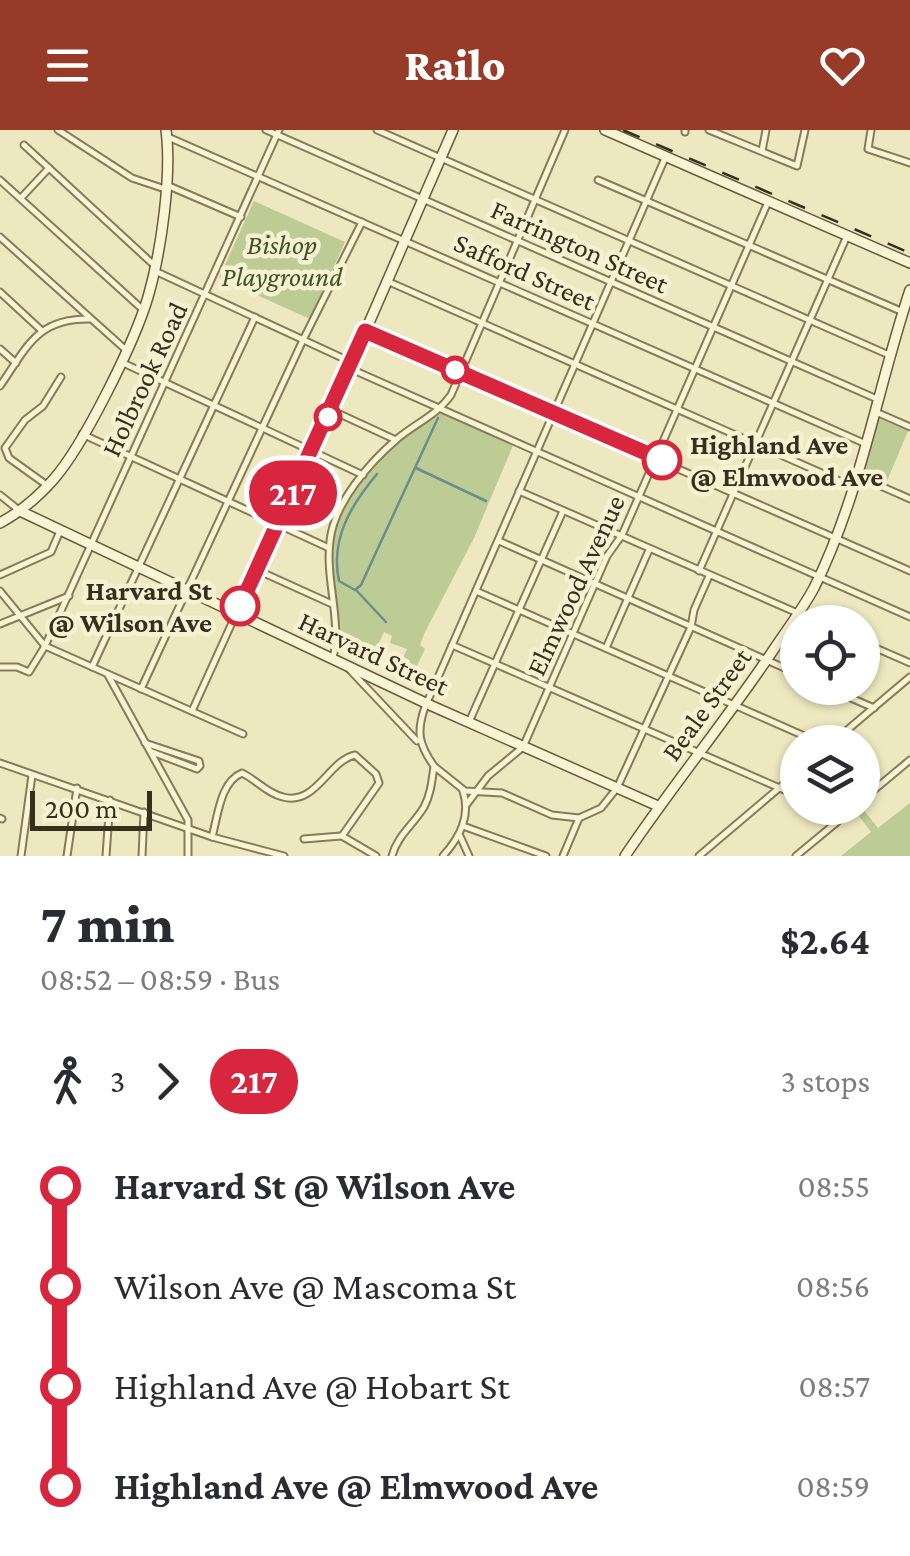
<!DOCTYPE html>
<html lang="en">
<head>
<meta charset="utf-8">
<style>
  :root { --surface:#fff; --page:#f7f7f7; --text:#2b2b33; --muted:#7c7c81; --accent:#973a28 }
  body { margin:0; font-family:"Crimson Pro",serif; background:var(--page); color:var(--text); height:100vh; display:flex; flex-direction:column; font-size:38px; white-space:nowrap }
  * { box-sizing:border-box; margin:0 }
  p { font-size:32px; color:var(--muted) }
  .icon { flex:none; width:55px; height:55px; fill:none; stroke:currentColor; stroke-width:2; stroke-linecap:round; stroke-linejoin:round }
  .map { position:relative; height:726px; overflow:hidden }
  .drawer { display:flex; flex-direction:column; background:var(--surface); flex:1 }
  .drawer>* { flex:none }
  .badge { padding:0 20px; border-radius:32px; font-size:35px; line-height:65px }
  .controls { position:absolute; left:780px; top:475px; display:grid; gap:20px }
  .controls a { display:grid; place-items:center; width:100px; height:100px; border-radius:50%; background:var(--surface); box-shadow:0 2px 8px #0004; font-size:50px }
  .scale { position:absolute; left:30px; bottom:25px; width:122px; box-sizing:border-box; padding-left:10px; border:5px solid #372e1d; border-top:0; font-size:28px; line-height:35px; white-space:nowrap; color:#372e1d; -webkit-text-stroke:8px #f6f1d0; paint-order:stroke }
  .map>.badge { position:absolute; translate:-50% -50%; box-shadow:0 0 0 5px #fff }
  .legs { display:flex; align-items:center; gap:15px; height:110px; padding:0 40px; font-size:32px }
  .legs p { margin-inline-start:auto }
  .overview { display:flex; align-items:center; justify-content:space-between; height:170px; padding:0 40px }
  h1 { font-size:55px; font-weight:800; line-height:75px }
  ul { padding:0 40px; list-style:none }
  li { display:flex; align-items:center; gap:35px; height:100px; font-size:38px }
  li i { display:grid; place-items:center; width:15px; height:100%; margin:0 12px; background:currentColor }
  li i::after { content:''; width:25px; height:25px; margin:-12px; border:8px solid; border-radius:50%; background:var(--surface) }
  li p { margin-inline-start:auto }
  li:first-child i { background:linear-gradient(#0000 50%,currentColor 0) }
  li:last-child i { background:linear-gradient(currentColor 50%,#0000 0) }
  header { display:flex; justify-content:space-between; align-items:center; height:130px; padding:0 40px; background:var(--accent); color:#fff; font-size:45px; font-weight:800 }
  .map>svg:first-child { display:block }
  .green { fill:#bccc94 }
  .lines { fill:none; stroke-linecap:round; stroke-linejoin:round }
  .stream { stroke:#6a8e8b; stroke-width:2.5 }
  .street-casing { stroke:#877a58; stroke-width:9 }
  .secondary-casing { stroke:#695a3b; stroke-width:12 }
  .street { stroke:#f9f4d4; stroke-width:5 }
  .secondary { stroke:#f9f4d4; stroke-width:9 }
  .rail { stroke:#372e1d; stroke-width:2.5; stroke-dasharray:18 18; stroke-linecap:butt }
  .line-1-casing { stroke:#fff; stroke-width:22 }
  .line-1 { stroke:#d7263d; stroke-width:15 }
  .stop-1-dot { fill:#fff; stroke:#d7263d; stroke-width:5 }
  .labels { text-anchor:middle; stroke-width:9; stroke-linejoin:round; paint-order:stroke }
  .park-label { font-size:28px; font-style:italic; fill:#3f5423; stroke:#f6f1d0 }
  .street-label { font-size:28px; fill:#372e1d; stroke:#f6f1d0 }
  .stop-label { font-size:28px; font-weight:bold; fill:#372e1d; stroke:#f6f1d0; text-anchor:start }
</style>
</head>
<body>
<header><svg class="icon" aria-label="menu" viewBox="0 0 24 24"><path d="M4 6h16M4 12h16M4 18h16"/></svg>Railo<svg class="icon" aria-label="heart" viewBox="0 0 24 24"><path d="M12 20l-8-8c-3-5 5-10 8-4 3-6 11-1 8 4z"/></svg></header>
<div class="map">
<svg width="910" height="726" viewBox="0 0 910 726">
  <rect width="100%" height="100%" fill="#eee8c0"/>
  <g class="green">
    <polygon points="254,71 345,112 310,189 219,148"/>
    <path d="M 445,282 L 514,313 L 474,408 L 425,502 L 420,515 L 425,519 L 415,540 L 400,534 L 407,519 L 390,513 L 392,506 L 384,502 L 377,517 L 350,507 L 348,511 L 337,508 C 335,476 329,439 334,407 C 342,365 404,295 445,282 Z"/>
    <polygon points="878,288 908,301 886,353 862,342"/>
    <polygon points="910,673 910,726 841,726 871,702 856,682 862,678 878,698"/>
  </g>
  <g class="lines">
    <g class="stream">
      <polyline points="416,338 486,371"/>
      <path d="M 377,344 C 351,375 330,409 339,451 L 355,460 L 361,455 L 438,288"/>
      <polyline points="356,460 386,492"/>
    </g>
    <defs>
      <g id="street">
        <polyline points="58,0 132,48 165,59"/>
        <polyline points="266,0 877,269"/>
        <polyline points="377,0 889,225"/>
        <polyline points="709,0 797,36 805,0"/>
        <polyline points="871,0 868,19 910,33"/>
        <polyline points="685,2 685,0"/>
        <polyline points="168,7 866,314"/>
        <polyline points="24,15 155,136"/>
        <polyline points="762,21 766,0"/>
        <polyline points="0,50 141,178"/>
        <polyline points="598,50 903,182"/>
        <polyline points="169,56 241,87"/>
        <polyline points="21,68 49,38"/>
        <polyline points="0,107 126,220"/>
        <polyline points="155,141 351,232"/>
        <polyline points="387,151 851,356"/>
        <polyline points="0,162 41,200"/>
        <polyline points="365,201 910,441"/>
        <polyline points="0,219 16,233"/>
        <polyline points="121,232 363,345"/>
        <polyline points="351,239 910,487"/>
        <path d="M 0,256 C 27,217 37,188 90,189"/>
        <polyline points="331,280 396,310"/>
        <polyline points="876,282 910,297"/>
        <polyline points="82,304 329,418"/>
        <polyline points="858,346 910,369"/>
        <polyline points="48,356 9,328 5,318 25,290 43,276 61,247"/>
        <polyline points="519,361 818,492"/>
        <polyline points="0,365 20,381"/>
        <polyline points="499,411 798,544"/>
        <polyline points="257,440 332,474"/>
        <polyline points="699,441 847,106"/>
        <polyline points="0,445 51,422 60,401"/>
        <polyline points="0,461 45,516 243,604"/>
        <polyline points="476,461 818,612"/>
        <polyline points="0,494 69,466"/>
        <polyline points="862,512 910,533"/>
        <polyline points="452,515 798,666"/>
        <polyline points="606,518 649,420"/>
        <path d="M 333,528 C 342,491 325,449 330,411 C 334,373 369,333 397,309 C 416,293 437,285 451,265 L 565,0"/>
        <polyline points="0,537 17,537 29,542 45,516 279,0"/>
        <polyline points="92,537 255,187"/>
        <polyline points="349,539 417,611"/>
        <polyline points="108,545 188,690 188,726"/>
        <polyline points="828,558 874,578"/>
        <polyline points="141,559 303,210 362,92"/>
        <polyline points="192,581 236,484"/>
        <polyline points="469,592 563,381"/>
        <polyline points="833,612 910,547"/>
        <polyline points="145,613 199,631 200,636 197,639 152,622"/>
        <polyline points="0,633 212,707 284,726"/>
        <polyline points="435,637 465,661 502,663 552,685 579,688"/>
        <polyline points="862,670 910,630"/>
        <polyline points="467,674 488,646 523,617 607,426 622,405 768,72"/>
        <polyline points="823,678 841,688"/>
        <polyline points="0,688 2,689"/>
        <polyline points="463,696 546,726"/>
        <polyline points="460,706 469,726"/>
        <path d="M 212,707 C 218,686 220,652 242,643 C 255,649 268,664 283,667 C 316,676 328,631 355,625 L 376,644 L 379,653 L 342,706 L 376,726"/>
        <polyline points="304,709 341,706"/>
        <polyline points="21,726 32,645"/>
        <polyline points="67,726 77,658"/>
        <polyline points="106,726 110,670"/>
        <polyline points="142,726 144,682"/>
        <path d="M 392,726 C 397,706 414,694 424,677 C 431,664 432,650 434,636 C 419,615 416,602 425,577 L 666,26"/>
        <path d="M 443,726 C 460,707 471,686 463,661"/>
        <polyline points="563,726 579,688 601,678 617,658 691,497 694,480 709,446"/>
        <polyline points="699,726 798,642"/>
        <polyline points="796,726 854,678"/>
      </g>
      <g id="secondary">
        <polyline points="605,0 910,133"/>
        <polyline points="20,381 432,576 658,676"/>
        <path d="M 0,393 C 20,382 38,367 53,350 C 84,315 135,211 148,167 C 161,122 172,46 166,0"/>
        <polyline points="237,483 328,287 453,0"/>
        <path d="M 625,726 C 672,656 725,592 772,522 C 786,501 802,480 814,458 C 861,364 877,259 910,160"/>
      </g>
    </defs>
    <use href="#street" class="street-casing"/>
    <use href="#secondary" class="secondary-casing"/>
    <use href="#street" class="street"/>
    <use href="#secondary" class="secondary"/>
    <polyline class="rail" points="623,0 910,123"/>
  </g>
  <g class="lines">
    <defs>
      <polyline id="line-1" points="240,476 365,201 662,330"/>
    </defs>
    <use href="#line-1" class="line-1-casing"/>
    <use href="#line-1" class="line-1"/>
  </g>
  <g class="stop-1-dot">
    <circle cx="455" cy="240" r="12"/>
    <circle cx="328" cy="287" r="12"/>
    <circle cx="662" cy="330" r="18"/>
    <circle cx="240" cy="476" r="18"/>
  </g>
  <g class="labels">
    <g class="park-label">
      <text x="282" y="124">Bishop<tspan x="282" dy="32">Playground</tspan></text>
    </g>
    <g class="street-label">
      <text transform="translate(580 116) rotate(24)" y="10">Farrington Street</text>
      <text transform="translate(525 141) rotate(24)" y="10">Safford Street</text>
      <text transform="translate(144 249) rotate(-65)" y="10">Holbrook Road</text>
      <text transform="translate(575 455) rotate(-65)" y="10">Elmwood Avenue</text>
      <text transform="translate(374 523) rotate(25)" y="10">Harvard Street</text>
      <text transform="translate(706 574) rotate(-54)" y="10">Beale Street</text>
    </g>
    <g class="stop-label">
      <text x="690" y="324">Highland Ave<tspan x="690" dy="32">@ Elmwood Ave</tspan></text>
      <text x="212" y="470" text-anchor="end">Harvard St<tspan x="212" dy="32">@ Wilson Ave</tspan></text>
    </g>
  </g>
</svg>
<div class="controls">
<a><svg class="icon" aria-label="locate" viewBox="0 0 24 24"><circle cx="12" cy="12" r="6"/><path d="M12 2v4M12 18v4M2 12h4M18 12h4"/></svg></a>
<a><svg class="icon" aria-label="layers" viewBox="0 0 24 24"><path d="M12 4l9 5-9 5-9-5zM3 14l9 5 9-5"/></svg></a>
</div>
<div class="scale">200 m</div>
<b class="badge" style="left:293px;top:363px;background:#d7263d;color:#fff">217</b>
</div>
<section class="drawer">
<div class="overview"><div><h1>7 min</h1><p>08:52 – 08:59 · Bus</p></div><b>$2.64</b></div>
<div class="legs"><svg class="icon" aria-label="walk" viewBox="0 0 24 24"><circle cx="13" cy="4" r="2"/><path d="M13 8l-2 6 4 7M11 14l-3 7M7 12l3-4h3l4 4"/></svg>3<svg class="icon" aria-label="forward" viewBox="0 0 24 24"><path d="M9 5l7 7-7 7"/></svg><b class="badge" style="background:#d7263d;color:#fff">217</b><p>3 stops</p></div>
<ul>
<li><i style="color:#d7263d"></i><b>Harvard St @ Wilson Ave</b><p>08:55</p></li>
<li><i style="color:#d7263d"></i><span>Wilson Ave @ Mascoma St</span><p>08:56</p></li>
<li><i style="color:#d7263d"></i><span>Highland Ave @ Hobart St</span><p>08:57</p></li>
<li><i style="color:#d7263d"></i><b>Highland Ave @ Elmwood Ave</b><p>08:59</p></li>
</ul>
</section>
</body>
</html>
